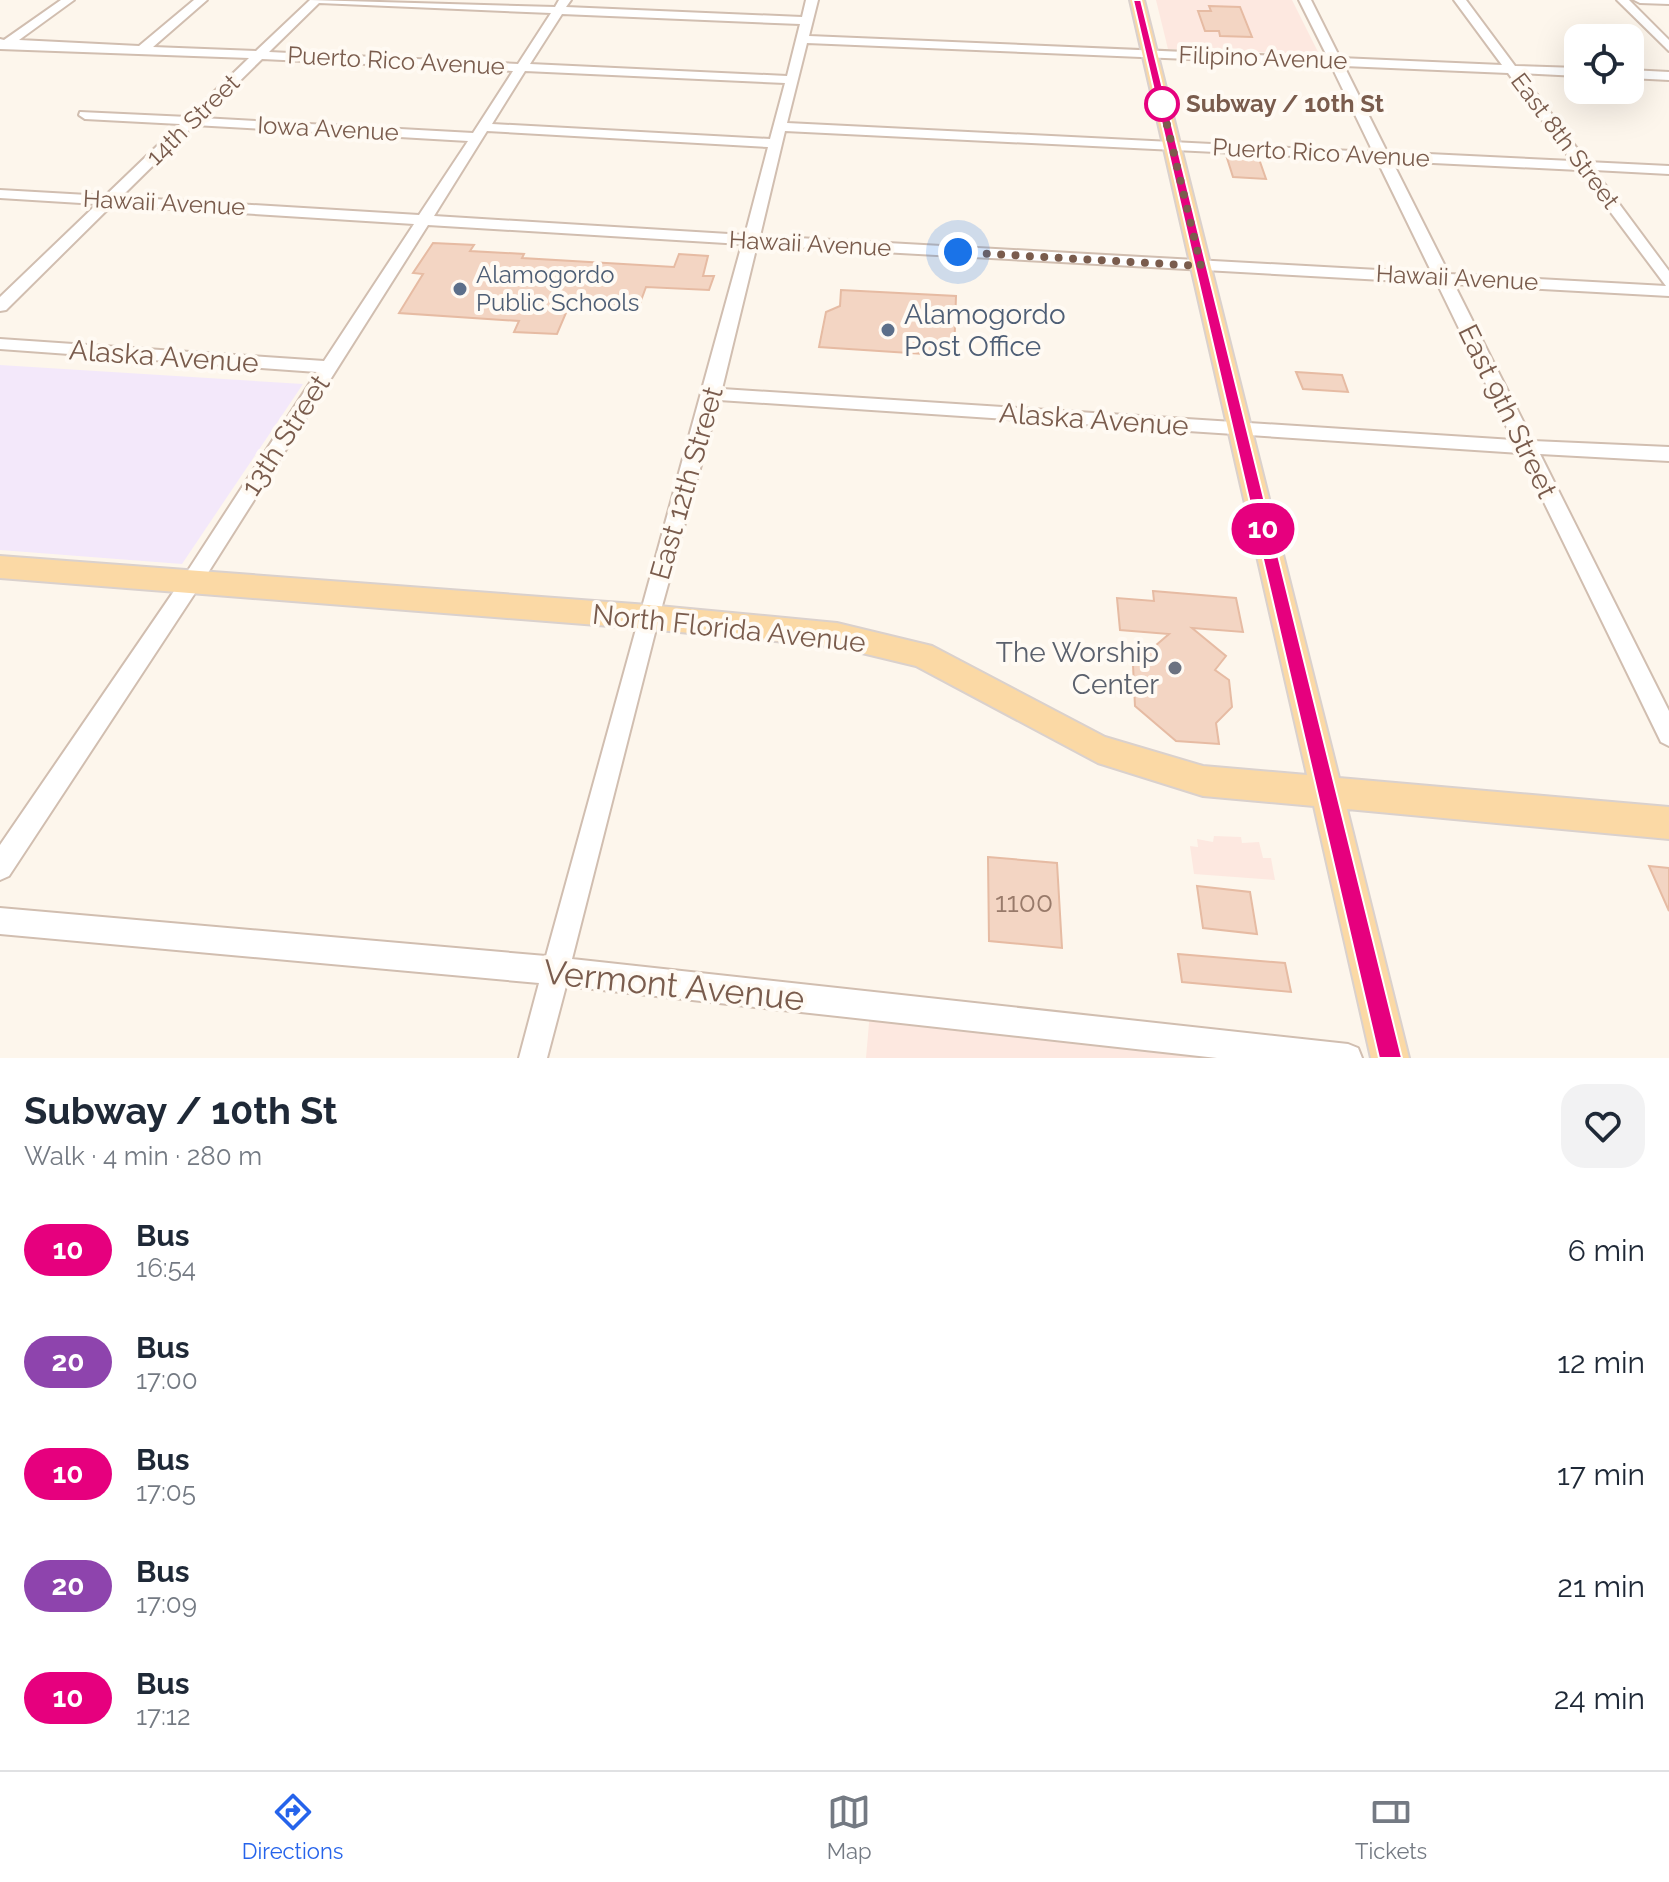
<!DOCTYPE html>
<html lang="en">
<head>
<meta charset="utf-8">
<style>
  :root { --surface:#fff; --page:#f2f2f3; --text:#1f2937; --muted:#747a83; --line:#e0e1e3; --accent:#2563eb }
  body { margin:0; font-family:Raleway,sans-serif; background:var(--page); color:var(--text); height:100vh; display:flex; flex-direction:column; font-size:30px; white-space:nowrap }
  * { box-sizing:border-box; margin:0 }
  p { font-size:26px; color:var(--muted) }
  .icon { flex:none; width:44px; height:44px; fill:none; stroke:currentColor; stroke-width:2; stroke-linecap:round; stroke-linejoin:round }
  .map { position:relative; height:1058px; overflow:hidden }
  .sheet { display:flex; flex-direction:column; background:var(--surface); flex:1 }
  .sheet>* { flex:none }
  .badge { padding:0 16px; border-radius:26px; font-size:28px; line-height:52px }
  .controls { position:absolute; left:1564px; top:24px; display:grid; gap:16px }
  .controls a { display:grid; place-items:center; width:80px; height:80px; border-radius:16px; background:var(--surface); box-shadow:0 8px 32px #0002; font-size:40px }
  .you { position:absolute; width:40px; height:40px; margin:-20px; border:6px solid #fff; border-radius:50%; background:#1a73e8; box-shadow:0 0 0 12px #1a73e833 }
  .map>.badge { position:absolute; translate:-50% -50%; box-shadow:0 0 0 4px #fff }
  .round { display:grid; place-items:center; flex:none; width:84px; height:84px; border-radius:24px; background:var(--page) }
  .head { display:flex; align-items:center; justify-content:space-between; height:136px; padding:0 24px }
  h1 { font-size:38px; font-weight:700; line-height:60px }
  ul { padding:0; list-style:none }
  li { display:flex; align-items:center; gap:24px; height:112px; padding:0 24px }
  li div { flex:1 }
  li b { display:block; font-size:30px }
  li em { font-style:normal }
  li .badge { min-width:88px; font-weight:700; text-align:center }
  .dock { display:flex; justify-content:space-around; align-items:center; height:112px; border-top:2px solid var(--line); background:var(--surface); font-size:22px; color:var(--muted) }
  .dock a { display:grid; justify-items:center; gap:4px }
  .dock .current { color:var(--accent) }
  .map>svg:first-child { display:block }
  .commercial { fill:#fde8e0 }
  .education { fill:#f3e8fa }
  .building { fill:#f3d5c3; stroke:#e6bba3; stroke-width:2 }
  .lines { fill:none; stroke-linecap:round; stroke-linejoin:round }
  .minor-casing { stroke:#d1beb0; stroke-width:4 }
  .major-casing { stroke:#dad1cd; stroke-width:4 }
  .minor { fill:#fff; fill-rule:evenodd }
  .major { fill:#fbd9a5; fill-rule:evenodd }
  .line { fill:#e6007e; stroke:#fff; stroke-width:2 }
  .walk { stroke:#7a5c4d; stroke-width:8; stroke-dasharray:0 14.4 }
  .stop-dot { fill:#fff; stroke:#e6007e; stroke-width:4 }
  .service-dot { fill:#5c6f8a; stroke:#fffaf3; stroke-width:3 }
  .worship-dot { fill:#6b7280; stroke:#fffaf3; stroke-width:3 }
  .labels { text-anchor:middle; stroke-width:8; stroke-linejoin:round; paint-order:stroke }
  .far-street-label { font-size:24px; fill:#7a5c4d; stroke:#fffaf3 }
  .far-stop-label { font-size:24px; font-weight:bold; fill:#7a5c4d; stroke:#fffaf3; text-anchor:start }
  .far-service-label { font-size:24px; fill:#4e5e75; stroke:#fffaf3; text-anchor:start }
  .service-label { font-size:28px; fill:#4e5e75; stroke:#fffaf3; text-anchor:start }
  .street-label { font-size:28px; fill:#7a5c4d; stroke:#fffaf3 }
  .worship-label { font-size:28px; fill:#5b616d; stroke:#fffaf3; text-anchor:end }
  .near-number-label { font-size:28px; fill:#987a6a }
  .near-street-label { font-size:34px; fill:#7a5c4d; stroke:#fffaf3 }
</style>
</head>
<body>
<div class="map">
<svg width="1669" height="1058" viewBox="0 0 1669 1058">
  <rect width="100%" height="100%" fill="#fdf6ec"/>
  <g class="commercial">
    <polygon points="1156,0 1292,0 1319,54 1168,49"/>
    <polygon points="1214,836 1241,837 1242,843 1259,842 1263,858 1271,858 1275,880 1194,874 1190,846 1198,847 1197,839 1213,842"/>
    <polygon points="870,1012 1274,1058 866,1058"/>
  </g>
  <polygon class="education" points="0,365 303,384 182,564 0,550"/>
  <g class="building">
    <polygon points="1209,6 1240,7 1252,37 1220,36 1219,31 1205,31 1198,11 1211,11"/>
    <polygon points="1227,158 1259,159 1266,179 1233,177"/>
    <polygon points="433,243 474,245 470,251 524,254 522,258 674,267 679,254 708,256 703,276 714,276 709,290 646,287 639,306 571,301 557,334 514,332 519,321 399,313 423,274 413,273"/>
    <polygon points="841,290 956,296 954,356 819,347 826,312 840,306"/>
    <polygon points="1296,372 1342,375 1348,392 1303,389"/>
    <polygon points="1153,591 1236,598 1243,632 1192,628 1226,656 1215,670 1229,680 1232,707 1216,723 1219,744 1176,741 1135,706 1133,665 1169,634 1120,630 1117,598 1154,601"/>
    <polygon points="988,857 1057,863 1062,948 989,941"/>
    <polygon points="1649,866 1669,868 1669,911"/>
    <polygon points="1197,886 1250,892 1257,934 1203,928"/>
    <polygon points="1178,954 1285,963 1291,992 1182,982"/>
  </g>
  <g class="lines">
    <defs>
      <g id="minor">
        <path d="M 61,0 L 74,0 L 19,40 L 139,46 L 194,0 L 207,0 L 153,47 L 256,51 L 310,0 L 555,7 L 559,0 L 571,0 L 566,7 L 802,17 L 806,0 L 818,0 L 809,36 L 1328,58 L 1299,0 L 1311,0 L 1340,58 L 1502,65 L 1454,0 L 1466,0 L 1515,66 L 1578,68 L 1578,76 L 1521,73 L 1587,162 L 1669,166 L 1669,174 L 1594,170 L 1669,271 L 1669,296 L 1454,284 L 1533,441 L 1669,447 L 1669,461 L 1540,454 L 1669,711 L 1669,746 L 1661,742 L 1520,453 L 719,400 L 659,617 L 572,959 L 1348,1044 L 1358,1048 L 1362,1058 L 1217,1058 L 566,986 L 547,1058 L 519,1058 L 539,983 L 0,934 L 0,908 L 546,956 L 742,244 L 428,225 L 199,587 L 9,876 L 0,880 L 0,845 L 185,575 L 317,372 L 0,349 L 0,339 L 324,361 L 414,224 L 112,205 L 6,310 L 0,311 L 0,297 L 97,204 L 0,198 L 0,190 L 105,196 L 180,124 L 85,119 L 79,115 L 80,112 L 188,117 L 249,58 L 0,49 L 0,39 L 4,40 ZM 319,3 L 551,13 L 518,64 L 269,52 ZM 562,14 L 800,24 L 787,76 L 530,64 ZM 807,43 L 1331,65 L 1373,152 L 787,123 ZM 262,59 L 513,71 L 473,133 L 202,118 ZM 1344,66 L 1508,73 L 1572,161 L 1387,152 ZM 525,71 L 785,83 L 770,139 L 492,124 ZM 194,125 L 468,141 L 419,215 L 121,197 ZM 487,131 L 768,147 L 745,235 L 434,216 ZM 785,131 L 1377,160 L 1432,273 L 760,236 ZM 1392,161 L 1579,170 L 1666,286 L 1449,274 ZM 757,245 L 1437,283 L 1513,440 L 722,389 Z"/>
        <polygon points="1617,0 1629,0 1669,40 1669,51"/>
        <polygon points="1634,0 1669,0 1669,4 1640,3"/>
        <polygon points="1630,70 1669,72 1669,80 1630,78"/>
      </g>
      <polygon id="major" points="1130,0 1144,0 1339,778 1669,807 1669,839 1347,809 1409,1058 1371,1058 1314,806 1203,796 1098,763 916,666 837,647 648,629 0,578 0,556 648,605 837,623 932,646 1105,737 1203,766 1307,775"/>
    </defs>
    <use href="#minor" class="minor-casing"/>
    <use href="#major" class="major-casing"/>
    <use href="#minor" class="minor"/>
    <use href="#major" class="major"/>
  </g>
  <polygon class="line" points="1133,0 1141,0 1402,1058 1379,1058"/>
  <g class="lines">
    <polyline class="walk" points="958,252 1201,266 1162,104"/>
  </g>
  <circle class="stop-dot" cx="1162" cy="104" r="16"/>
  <g class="service-dot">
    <circle cx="460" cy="289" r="8"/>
    <circle cx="888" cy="330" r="8"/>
  </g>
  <circle class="worship-dot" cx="1175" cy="668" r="8"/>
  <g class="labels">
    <g class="far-street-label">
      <text transform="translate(1263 58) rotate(2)" y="8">Filipino Avenue</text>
      <text transform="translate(396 61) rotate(3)" y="8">Puerto Rico Avenue</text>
      <text transform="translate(193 120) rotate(-44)" y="8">14th Street</text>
      <text transform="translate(328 129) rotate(3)" y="8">Iowa Avenue</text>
      <text transform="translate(1565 141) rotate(53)" y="8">East 8th Street</text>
      <text transform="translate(1321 153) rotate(3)" y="8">Puerto Rico Avenue</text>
      <text transform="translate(164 203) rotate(3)" y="8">Hawaii Avenue</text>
      <text transform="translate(810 244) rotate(3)" y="8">Hawaii Avenue</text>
      <text transform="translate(1457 278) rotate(3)" y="8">Hawaii Avenue</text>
    </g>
    <g class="far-stop-label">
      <text x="1186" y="112">Subway / 10th St</text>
    </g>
    <g class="far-service-label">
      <text x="476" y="283">Alamogordo<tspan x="476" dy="28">Public Schools</tspan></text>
    </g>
    <g class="service-label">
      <text x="904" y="324">Alamogordo<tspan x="904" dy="32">Post Office</tspan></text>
    </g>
    <g class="street-label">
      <text transform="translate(164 356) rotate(4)" y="10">Alaska Avenue</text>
      <text transform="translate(1508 411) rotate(64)" y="10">East 9th Street</text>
      <text transform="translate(1094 419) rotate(4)" y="10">Alaska Avenue</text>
      <text transform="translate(285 435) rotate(-57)" y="10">13th Street</text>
      <text transform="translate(686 483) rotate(-74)" y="10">East 12th Street</text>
      <text transform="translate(729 628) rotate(6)" y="10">North Florida Avenue</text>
    </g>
    <g class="worship-label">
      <text x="1159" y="662">The Worship<tspan x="1159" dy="32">Center</tspan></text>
    </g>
    <g class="near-number-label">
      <text x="1024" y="912">1100</text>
    </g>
    <g class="near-street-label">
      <text transform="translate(674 985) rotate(6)" y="12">Vermont Avenue</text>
    </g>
  </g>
</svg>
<div class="controls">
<a><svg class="icon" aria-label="locate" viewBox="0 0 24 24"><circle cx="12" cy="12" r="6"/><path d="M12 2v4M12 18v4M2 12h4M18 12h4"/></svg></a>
</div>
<div class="you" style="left:958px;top:252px"></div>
<b class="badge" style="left:1263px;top:529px;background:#e6007e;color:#fff">10</b>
</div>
<section class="sheet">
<div class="head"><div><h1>Subway / 10th St</h1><p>Walk · 4 min · 280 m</p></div><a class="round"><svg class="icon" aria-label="heart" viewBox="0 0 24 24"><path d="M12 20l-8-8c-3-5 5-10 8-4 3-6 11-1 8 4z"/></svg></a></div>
<ul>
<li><span class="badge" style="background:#e6007e;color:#fff">10</span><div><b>Bus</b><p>16:54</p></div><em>6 min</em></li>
<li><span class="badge" style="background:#8e44ad;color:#fff">20</span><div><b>Bus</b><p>17:00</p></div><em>12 min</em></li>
<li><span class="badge" style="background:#e6007e;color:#fff">10</span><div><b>Bus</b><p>17:05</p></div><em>17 min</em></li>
<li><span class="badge" style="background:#8e44ad;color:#fff">20</span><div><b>Bus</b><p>17:09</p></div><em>21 min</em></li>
<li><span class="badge" style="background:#e6007e;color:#fff">10</span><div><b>Bus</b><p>17:12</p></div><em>24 min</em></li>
</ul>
</section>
<nav class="dock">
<a class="current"><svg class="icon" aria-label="directions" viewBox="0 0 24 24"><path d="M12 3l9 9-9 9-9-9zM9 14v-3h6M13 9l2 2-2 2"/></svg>Directions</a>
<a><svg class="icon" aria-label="map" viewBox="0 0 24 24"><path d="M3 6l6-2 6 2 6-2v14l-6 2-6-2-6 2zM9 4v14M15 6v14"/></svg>Map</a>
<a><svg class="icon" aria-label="tickets" viewBox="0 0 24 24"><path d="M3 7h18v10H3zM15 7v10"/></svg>Tickets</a>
</nav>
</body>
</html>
